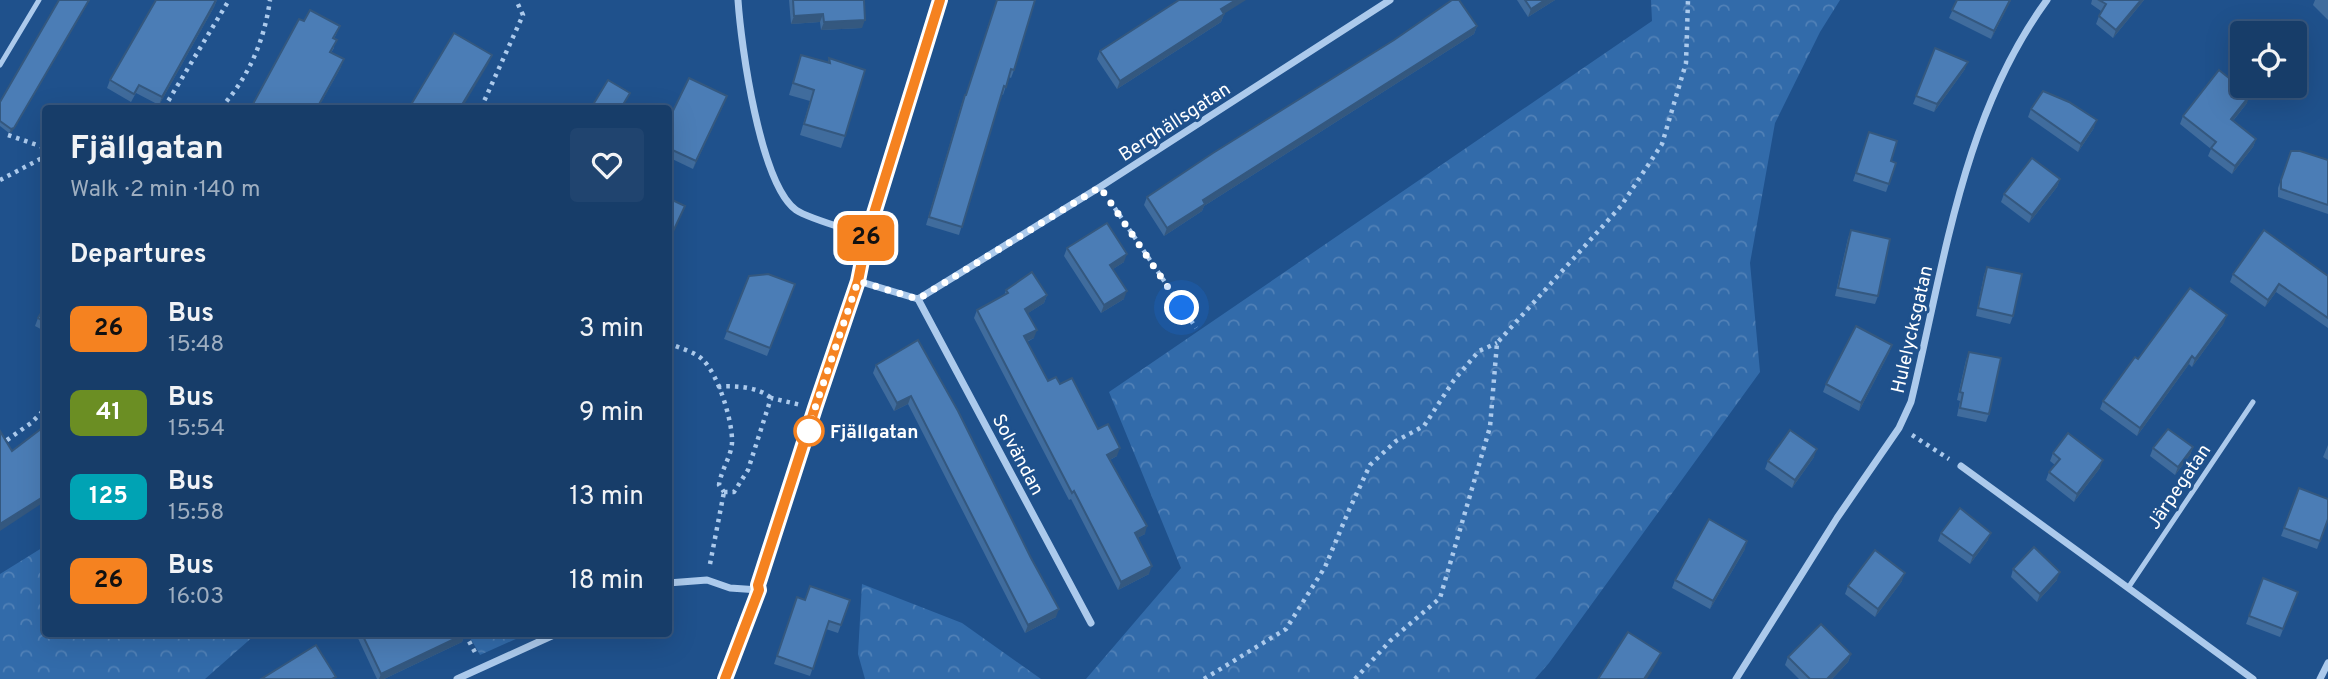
<!DOCTYPE html>
<html lang="en">
<head>
<meta charset="utf-8">
<style>
  :root { --surface:#173d69; --page:#20446f; --text:#f1f3f6; --muted:#9eaec0; --line:#36567d }
  body { margin:0; font-family:Overpass,sans-serif; background:var(--page); color:var(--text); height:100vh; display:flex; flex-direction:column; font-size:26px; white-space:nowrap }
  * { box-sizing:border-box; margin:0 }
  p { font-size:23px; color:var(--muted) }
  .icon { flex:none; width:38px; height:38px; fill:none; stroke:currentColor; stroke-width:2; stroke-linecap:round; stroke-linejoin:round }
  .map { position:relative; flex:1; overflow:hidden }
  .details { position:absolute; left:42px; top:105px; width:630px; height:532px; display:flex; flex-direction:column; background:var(--surface); border-radius:7px; box-shadow:0 7px 28px #0002,0 0 0 2px var(--line) }
  .details>* { flex:none }
  .badge { padding:0 14px; border-radius:10px; font-size:24px; line-height:46px }
  .buttons { position:absolute; left:2230px; top:21px; display:grid; gap:14px }
  .buttons a { display:grid; place-items:center; width:77px; height:77px; border-radius:7px; background:var(--surface); box-shadow:0 7px 28px #0002,0 0 0 2px var(--line); font-size:35px }
  .you { position:absolute; width:35px; height:35px; margin:-18px; border:5px solid #fff; border-radius:50%; background:#1a73e8; box-shadow:0 0 0 10px #1a73e833 }
  .map>.badge { position:absolute; translate:-50% -50%; box-shadow:0 0 0 4px #fff }
  h2 { padding:0 28px; font-size:26px; line-height:63px }
  .round { display:grid; place-items:center; flex:none; width:74px; height:74px; border-radius:7px; background:var(--page) }
  .summary { display:flex; align-items:center; justify-content:space-between; height:119px; padding:0 28px }
  h1 { font-size:33px; font-weight:700; line-height:52px }
  ul { padding:0; list-style:none }
  li { display:flex; align-items:center; gap:21px; height:84px; padding:0 28px }
  li div { flex:1 }
  li b { display:block; font-size:26px }
  li em { font-style:normal }
  li .badge { min-width:77px; font-weight:700; text-align:center }
  .map>svg:first-child { display:block }
  .forest { fill:url(#forest-crowns) }
  .lines { fill:none; stroke-linecap:round; stroke-linejoin:round }
  .path { stroke:#accaec; stroke-width:4.5; stroke-dasharray:3.5 5; stroke-linecap:butt }
  .lane { stroke:#accaec; stroke-width:5 }
  .street { stroke:#accaec; stroke-width:7 }
  .wall { fill:#406c9d }
  .shaded-wall { fill:#34587f }
  .building { fill:#4b7db6; stroke:#34587f; stroke-width:2 }
  .line-casing { stroke:#fff; stroke-width:16 }
  .line { stroke:#f58220; stroke-width:10 }
  .walk { stroke:#fff; stroke-width:7; stroke-dasharray:0 12.6 }
  .stop-dot { fill:#fff; stroke:#f58220; stroke-width:3.5 }
  .labels { text-anchor:middle; stroke-width:6; stroke-linejoin:round; paint-order:stroke }
  .street-label { font-size:19px; fill:#fff; stroke:#1f518c }
  .stop-label { font-size:19px; font-weight:bold; fill:#fff; stroke:#1f518c; text-anchor:start }
</style>
</head>
<body>
<div class="map">
<svg width="2328" height="679" viewBox="0 0 2328 679">
  <defs>
    <pattern id="forest-crowns" width="20" height="18" patternUnits="userSpaceOnUse" patternTransform="scale(1.75)"><rect width="20" height="18" fill="#326baa"/><path d="M2 6a3 3 0 1 1 6 0M12 15a3 3 0 1 1 6 0" fill="none" stroke="#5181b7"/></pattern>
  </defs>
  <rect width="100%" height="100%" fill="#1f518c"/>
  <g class="forest">
    <polygon points="1651,0 1840,0 1820,32 1775,123 1750,263 1760,372 1549,663 1535,679 1086,679 1181,568 1109,392 1652,21"/>
    <polygon points="45,546 46,634 256,634 205,679 0,679 0,574"/>
    <polygon points="862,584 962,623 1041,679 865,679 858,654"/>
    <polygon points="468,634 527,634 480,655"/>
  </g>
  <g class="lines">
    <g class="path">
      <polyline points="164,108 229,0"/>
      <path d="M 221,108 C 249,76 264,42 270,0"/>
      <polyline points="481,108 523,15 516,0"/>
      <polyline points="8,135 46,148"/>
      <polyline points="0,180 46,156"/>
      <polyline points="1110,201 1196,328"/>
      <path d="M 668,343 C 679,348 696,352 703,360 C 718,374 733,422 732,443 C 731,457 721,470 719,485 L 724,492"/>
      <path d="M 718,387 C 734,385 759,387 771,398"/>
      <polyline points="1912,435 1949,459"/>
      <polyline points="0,445 31,423 46,408"/>
      <polyline points="724,492 734,492 748,470 771,398 801,405"/>
      <polyline points="710,564 724,492"/>
      <polyline points="465,634 476,654"/>
      <polyline points="1204,679 1286,629 1325,567 1349,510 1370,465 1396,441 1424,426 1454,380 1479,351 1497,343"/>
      <polyline points="1355,679 1390,641 1440,598 1490,427 1497,343 1621,206 1662,144 1686,63 1688,0"/>
    </g>
    <g class="lane">
      <polyline points="0,65 39,0"/>
      <polyline points="2128,588 2253,402"/>
    </g>
    <g class="street">
      <path d="M 738,0 C 741,45 760,184 796,210 C 809,219 851,230 867,236"/>
      <polyline points="858,281 918,299 1100,187 1390,0"/>
      <polyline points="918,299 1091,623"/>
      <polyline points="1961,466 2253,679"/>
      <polyline points="668,583 707,580 730,588 759,590"/>
      <polyline points="457,679 556,634"/>
      <polyline points="725,679 759,590 758,585 815,408 858,281 867,236 940,0"/>
      <path d="M 1736,679 L 1837,518 L 1899,428 L 1911,402 C 1944,266 1962,116 2047,0"/>
      <polyline points="2320,679 2328,663"/>
    </g>
  </g>
  <g class="wall">
    <polygon points="217,0 214,7 159,105 136,93 131,102 107,88 110,80"/>
    <polygon points="789,0 864,0 862,28 821,30 820,22 791,24"/>
    <polygon points="997,0 1014,70 1011,78 1009,77 1003,95 1001,94 959,235 926,225 962,103 965,95 966,95"/>
    <polygon points="1517,0 1555,0 1528,17"/>
    <polygon points="1957,0 2011,0 1991,39 1949,18"/>
    <polygon points="2092,0 2144,0 2113,38 2096,24 2101,11 2091,4"/>
    <polygon points="2315,0 2328,0 2328,20 2313,5"/>
    <polygon points="1224,14 1221,22 1117,89 1097,59 1100,51"/>
    <polygon points="304,21 340,26 334,39 334,48 331,53 341,67 318,108 251,108 253,104"/>
    <polygon points="1477,26 1474,34 1204,206 1202,211 1164,236 1144,205 1147,197"/>
    <polygon points="1935,48 1965,69 1934,112 1913,104"/>
    <polygon points="801,55 828,63 829,58 845,136 841,148 800,135 810,101 789,95"/>
    <polygon points="727,96 693,169 668,157 668,121"/>
    <polygon points="0,102 12,132 9,133 0,126"/>
    <polygon points="2247,103 2233,121 2256,139 2253,147 2232,174 2208,156 2211,149 2180,124 2183,116"/>
    <polygon points="2031,109 2094,128 2078,152 2028,117"/>
    <polygon points="1869,132 1891,161 1896,163 1886,192 1853,181"/>
    <polygon points="2291,151 2328,160 2328,214 2278,197 2278,188"/>
    <polygon points="2060,179 2057,187 2029,223 2001,202 2004,194"/>
    <polygon points="1851,230 1878,296 1875,304 1835,296 1848,238"/>
    <polygon points="1067,248 1124,262 1113,269 1124,299 1101,313 1064,256"/>
    <polygon points="1987,267 2013,316 2010,324 1976,316 1984,275"/>
    <polygon points="2233,274 2328,276 2328,328 2276,292 2265,307 2230,282"/>
    <polygon points="749,276 795,284 767,356 724,339"/>
    <polygon points="1006,290 1047,295 1044,303 1028,313 1034,338 1027,342 1048,381 1060,384 1098,429 1117,456 1110,460 1145,534 1137,538 1149,574 1118,590 1071,499 1069,500 974,318 977,310 1004,296"/>
    <polygon points="46,305 46,332 35,326 38,318"/>
    <polygon points="2224,323 2192,367 2189,364 2137,436 2100,409 2103,401"/>
    <polygon points="918,340 1056,617 1025,633 908,404 894,411 873,373 876,365"/>
    <polygon points="1892,345 1889,353 1859,411 1823,392 1826,384"/>
    <polygon points="1969,352 1989,414 1986,422 1957,416 1960,401 1957,400 1966,360"/>
    <polygon points="2328,445 2328,460 2323,457"/>
    <polygon points="2193,447 2190,455 2175,475 2150,456 2153,448"/>
    <polygon points="2053,453 2100,468 2074,502 2046,480 2049,472 2055,465 2050,461"/>
    <polygon points="1814,457 1792,488 1765,469 1768,461"/>
    <polygon points="2299,488 2328,519 2317,549 2281,536"/>
    <polygon points="1941,533 1988,540 1970,564 1938,541"/>
    <polygon points="1745,549 1710,609 1672,588 1675,580"/>
    <polygon points="2013,569 2057,580 2037,602 2011,577"/>
    <polygon points="2263,578 2298,592 2280,637 2246,624"/>
    <polygon points="1902,581 1875,617 1845,594 1848,586"/>
    <polygon points="797,597 805,600 850,600 838,633 826,629 810,676 774,664"/>
    <polygon points="356,634 465,634 462,642 384,679 377,679"/>
    <polygon points="1851,654 1848,662 1832,679 1799,679 1785,665 1788,657"/>
  </g>
  <g class="shaded-wall">
    <polygon points="89,0 90,0 12,132 9,133"/>
    <polygon points="217,0 214,7 159,105 162,97"/>
    <polygon points="1236,0 1246,0 1219,17 1221,9"/>
    <polygon points="1545,0 1555,0 1528,17 1531,9"/>
    <polygon points="2010,0 2011,0 1991,39 1994,31"/>
    <polygon points="2141,0 2144,0 2113,38 2116,30"/>
    <polygon points="823,14 820,22 791,24 794,16"/>
    <polygon points="1224,14 1221,22 1117,89 1120,81"/>
    <polygon points="865,20 862,28 821,30 824,22"/>
    <polygon points="1477,26 1474,34 1204,206 1202,211 1164,236 1167,228 1203,200"/>
    <polygon points="492,55 489,63 462,108 460,108"/>
    <polygon points="344,59 341,67 318,108 317,108"/>
    <polygon points="1968,62 1965,69 1934,112 1937,104"/>
    <polygon points="2250,95 2247,103 2228,127 2231,119"/>
    <polygon points="727,96 724,104 693,169 696,161"/>
    <polygon points="2097,120 2094,128 2078,152 2081,144"/>
    <polygon points="2256,139 2253,147 2232,174 2235,166"/>
    <polygon points="2060,179 2057,187 2029,223 2032,215"/>
    <polygon points="1127,254 1124,262 1107,273 1110,265"/>
    <polygon points="2279,284 2276,292 2265,307 2268,300"/>
    <polygon points="1127,291 1124,299 1101,313 1104,305"/>
    <polygon points="1047,295 1044,303 1022,317 1025,309"/>
    <polygon points="2227,315 2224,323 2192,367 2195,359"/>
    <polygon points="1037,330 1034,338 1021,344 1024,336"/>
    <polygon points="1892,345 1889,353 1859,411 1861,403"/>
    <polygon points="2192,356 2189,364 2137,436 2140,428"/>
    <polygon points="911,396 908,404 894,411 897,403"/>
    <polygon points="2193,447 2190,455 2175,475 2178,467"/>
    <polygon points="1120,448 1117,456 1104,463 1107,455"/>
    <polygon points="1817,449 1814,457 1792,488 1795,480"/>
    <polygon points="2103,460 2100,468 2074,502 2077,494"/>
    <polygon points="46,495 46,500 41,504 0,531 0,524"/>
    <polygon points="1147,526 1145,534 1132,541 1135,533"/>
    <polygon points="1991,533 1988,540 1970,564 1973,556"/>
    <polygon points="1747,541 1745,549 1710,609 1713,601"/>
    <polygon points="1152,566 1149,574 1118,590 1121,582"/>
    <polygon points="2060,572 2057,580 2037,602 2040,594"/>
    <polygon points="1905,573 1902,581 1875,617 1878,609"/>
    <polygon points="1059,609 1056,617 1025,633 1028,625"/>
    <polygon points="465,634 462,642 384,679 379,679 381,674"/>
    <polygon points="1661,653 1658,661 1647,679 1644,679"/>
    <polygon points="1851,654 1848,662 1832,679 1827,679"/>
  </g>
  <g class="building">
    <polygon points="59,0 89,0 14,128 11,129 0,121 0,102"/>
    <polygon points="156,0 216,0 162,97 139,85 134,94 110,80"/>
    <polygon points="793,0 864,0 865,20 824,22 823,14 794,16"/>
    <polygon points="997,0 1035,0 1014,70 1011,69 1006,87 1004,86 962,227 929,217 965,95 966,95"/>
    <polygon points="1179,0 1236,0 1221,9 1224,14 1120,81 1100,51"/>
    <polygon points="1452,0 1459,0 1477,26 1203,200 1205,204 1167,228 1147,197 1213,153 1394,40"/>
    <polygon points="1525,0 1545,0 1531,9"/>
    <polygon points="1957,0 2010,0 1994,31 1952,10"/>
    <polygon points="2099,0 2141,0 2116,30 2099,16 2106,4"/>
    <polygon points="310,10 340,26 333,38 337,40 330,52 344,59 317,108 258,108 259,107 253,104 299,19 304,21"/>
    <polygon points="454,33 492,55 460,108 409,108"/>
    <polygon points="1935,48 1968,62 1937,104 1916,96"/>
    <polygon points="801,55 830,63 829,58 865,70 845,136 804,124 814,90 793,83"/>
    <polygon points="2219,70 2250,95 2231,119 2256,139 2235,166 2211,148 2216,142 2183,116"/>
    <polygon points="689,78 727,96 696,161 668,148 668,121"/>
    <polygon points="608,80 630,93 621,108 591,108"/>
    <polygon points="2043,91 2069,102 2097,120 2081,144 2031,109"/>
    <polygon points="1869,132 1897,141 1891,161 1896,163 1889,184 1856,173"/>
    <polygon points="2291,151 2300,151 2328,160 2328,205 2281,189 2281,180"/>
    <polygon points="2032,158 2060,179 2032,215 2004,194"/>
    <polygon points="668,198 685,206 670,238 668,238"/>
    <polygon points="1107,223 1127,254 1110,265 1127,291 1104,305 1067,248"/>
    <polygon points="1851,230 1890,239 1878,296 1838,288"/>
    <polygon points="2264,230 2328,276 2328,318 2279,284 2268,300 2233,274"/>
    <polygon points="1987,267 2022,274 2013,316 1978,308"/>
    <polygon points="1032,272 1047,295 1025,309 1037,330 1024,336 1048,381 1056,377 1060,384 1072,378 1098,429 1108,424 1120,448 1107,455 1147,526 1135,533 1152,566 1121,582 1074,491 1072,493 977,310 1008,293 1006,290"/>
    <polygon points="768,274 795,284 770,348 727,331 749,276"/>
    <polygon points="2190,288 2227,315 2195,359 2192,356 2140,428 2103,401 2135,357 2138,359"/>
    <polygon points="46,305 46,323 38,318"/>
    <polygon points="1856,326 1892,345 1861,403 1826,384"/>
    <polygon points="918,340 958,411 1031,558 1059,609 1028,625 911,396 897,403 876,365"/>
    <polygon points="1969,352 2001,358 1989,414 1960,408 1963,393 1960,392"/>
    <polygon points="46,425 46,495 0,524 0,431 12,451"/>
    <polygon points="2168,429 2193,447 2178,467 2153,448"/>
    <polygon points="1790,430 1817,449 1795,480 1768,461"/>
    <polygon points="2068,433 2103,460 2077,494 2049,472 2060,459 2053,453"/>
    <polygon points="2299,488 2328,499 2328,519 2320,541 2284,528"/>
    <polygon points="1960,508 1991,533 1973,556 1941,533"/>
    <polygon points="1709,519 1747,541 1713,601 1675,580"/>
    <polygon points="2034,547 2060,572 2040,594 2013,569"/>
    <polygon points="1875,550 1905,573 1878,609 1848,586"/>
    <polygon points="2263,578 2298,592 2283,629 2249,616"/>
    <polygon points="810,586 850,600 841,625 829,621 813,669 777,656 797,597 805,600"/>
    <polygon points="1821,624 1851,654 1827,679 1810,679 1788,657"/>
    <polygon points="1628,632 1661,653 1644,679 1598,679"/>
    <polygon points="362,634 465,634 381,674"/>
    <polygon points="316,645 336,677 332,679 261,679"/>
  </g>
  <g class="lines">
    <defs>
      <polyline id="line" points="725,679 759,590 758,585 815,408 858,281 867,236 940,0"/>
    </defs>
    <use href="#line" class="line-casing"/>
    <use href="#line" class="line"/>
    <polyline class="walk" points="809,431 815,408 858,281 918,299 1100,187 1182,308"/>
  </g>
  <circle class="stop-dot" cx="809" cy="431" r="14"/>
  <g class="labels">
    <g class="street-label">
      <text transform="translate(1174 121) rotate(-33)" y="7">Berghällsgatan</text>
      <text transform="translate(1911 329) rotate(-77)" y="7">Hulelycksgatan</text>
      <text transform="translate(1019 454) rotate(62)" y="7">Solvändan</text>
      <text transform="translate(2178 486) rotate(-56)" y="7">Järpegatan</text>
    </g>
    <g class="stop-label">
      <text x="830" y="438">Fjällgatan</text>
    </g>
  </g>
</svg>
<div class="buttons">
<a><svg class="icon" aria-label="locate" viewBox="0 0 24 24"><circle cx="12" cy="12" r="6"/><path d="M12 2v4M12 18v4M2 12h4M18 12h4"/></svg></a>
</div>
<div class="you" style="left:1182px;top:308px"></div>
<b class="badge" style="left:866px;top:238px;background:#f58220;color:#111">26</b>
<section class="details">
<div class="summary"><div><h1>Fjällgatan</h1><p>Walk · 2 min · 140 m</p></div><a class="round"><svg class="icon" aria-label="heart" viewBox="0 0 24 24"><path d="M12 20l-8-8c-3-5 5-10 8-4 3-6 11-1 8 4z"/></svg></a></div>
<h2>Departures</h2>
<ul>
<li><span class="badge" style="background:#f58220;color:#111">26</span><div><b>Bus</b><p>15:48</p></div><em>3 min</em></li>
<li><span class="badge" style="background:#6b8e23;color:#fff">41</span><div><b>Bus</b><p>15:54</p></div><em>9 min</em></li>
<li><span class="badge" style="background:#00a3b4;color:#fff">125</span><div><b>Bus</b><p>15:58</p></div><em>13 min</em></li>
<li><span class="badge" style="background:#f58220;color:#111">26</span><div><b>Bus</b><p>16:03</p></div><em>18 min</em></li>
</ul>
</section>
</div>
</body>
</html>
